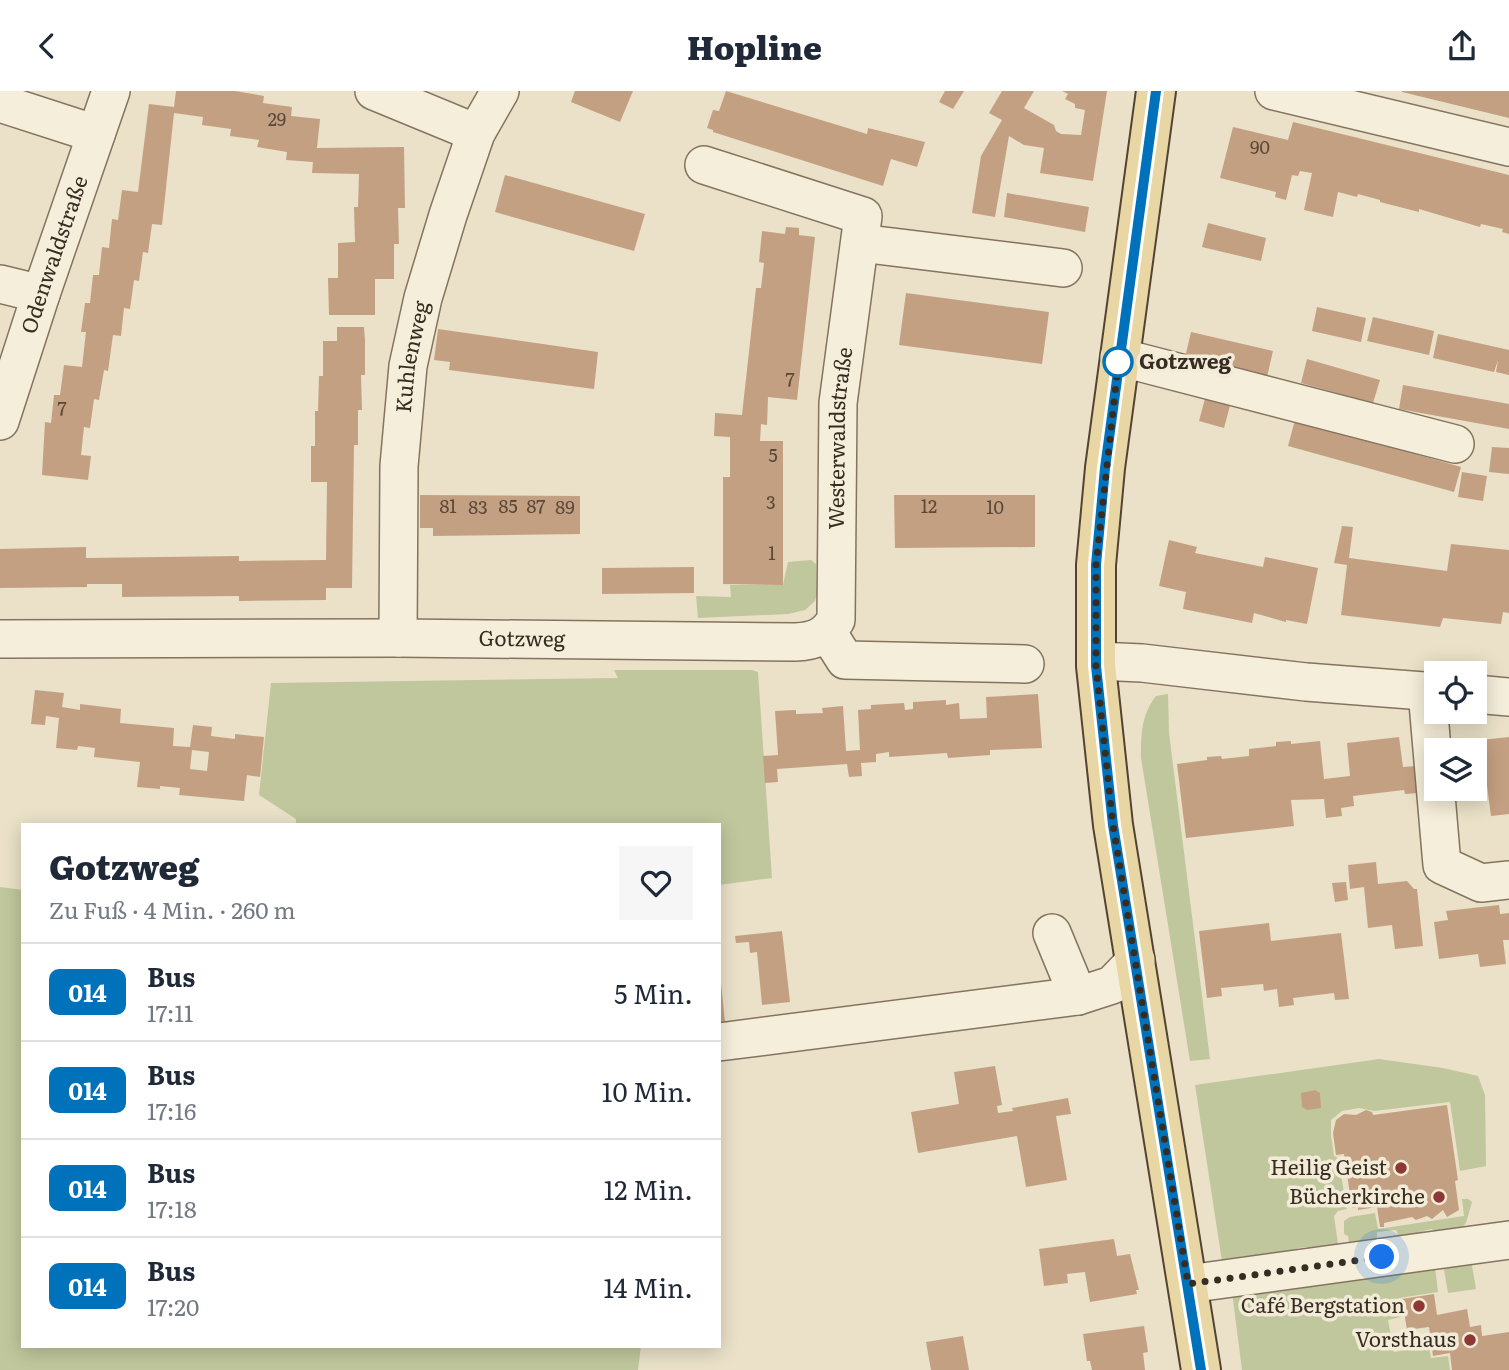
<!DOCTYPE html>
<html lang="de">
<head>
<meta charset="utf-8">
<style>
  :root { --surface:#fff; --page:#f6f6f7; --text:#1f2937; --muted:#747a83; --line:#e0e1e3 }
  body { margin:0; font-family:Literata,serif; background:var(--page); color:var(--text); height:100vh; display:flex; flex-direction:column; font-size:26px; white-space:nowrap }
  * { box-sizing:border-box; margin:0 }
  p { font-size:23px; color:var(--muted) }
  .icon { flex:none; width:38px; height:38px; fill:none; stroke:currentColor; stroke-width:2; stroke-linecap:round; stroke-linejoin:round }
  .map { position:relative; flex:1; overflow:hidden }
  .side { position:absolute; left:21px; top:732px; width:700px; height:525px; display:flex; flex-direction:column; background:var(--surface); border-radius:0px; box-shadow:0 4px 18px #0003 }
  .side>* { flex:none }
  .badge { padding:0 14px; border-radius:10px; font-size:24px; line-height:46px }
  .fabs { position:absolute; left:1424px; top:570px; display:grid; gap:14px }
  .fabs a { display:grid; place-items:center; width:63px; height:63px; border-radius:0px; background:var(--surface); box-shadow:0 4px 18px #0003; font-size:35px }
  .you { position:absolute; width:35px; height:35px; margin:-18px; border:5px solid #fff; border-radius:50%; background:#1a73e8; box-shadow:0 0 0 10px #1a73e833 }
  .map>.badge { position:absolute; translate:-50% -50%; box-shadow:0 0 0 4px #fff }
  .round { display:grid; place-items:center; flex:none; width:74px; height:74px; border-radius:0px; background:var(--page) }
  .headline { display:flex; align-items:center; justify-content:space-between; height:119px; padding:0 28px }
  h1 { font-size:33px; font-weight:800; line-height:52px }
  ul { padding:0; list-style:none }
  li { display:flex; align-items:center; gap:21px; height:98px; padding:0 28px; border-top:2px solid var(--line) }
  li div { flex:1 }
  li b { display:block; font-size:26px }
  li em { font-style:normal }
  li .badge { min-width:77px; font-weight:700; text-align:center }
  header { display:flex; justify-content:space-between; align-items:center; height:91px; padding:0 28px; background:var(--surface); font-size:32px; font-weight:800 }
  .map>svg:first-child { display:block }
  .green { fill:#c0c79d }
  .building { fill:#c4a082; fill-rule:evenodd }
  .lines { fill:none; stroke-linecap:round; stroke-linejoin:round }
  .minor-casing { stroke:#84745f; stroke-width:40 }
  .major-casing { stroke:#524333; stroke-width:42 }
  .minor { stroke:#f5eeda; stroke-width:37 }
  .major { stroke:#e8d6a4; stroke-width:38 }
  .line-casing { stroke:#fff; stroke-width:16 }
  .line { stroke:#0072bc; stroke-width:10 }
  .walk { stroke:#362c21; stroke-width:7; stroke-dasharray:0 12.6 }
  .stop-dot { fill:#fff; stroke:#0072bc; stroke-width:3.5 }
  .poi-dot { fill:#8c3835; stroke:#f2ebd7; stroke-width:2.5 }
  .labels { text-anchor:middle; stroke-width:7; stroke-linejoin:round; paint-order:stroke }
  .number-label { font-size:18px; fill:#5a4939 }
  .street-label { font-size:21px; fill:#362c21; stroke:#f2ebd7 }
  .stop-label { font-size:21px; font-weight:bold; fill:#362c21; stroke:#f2ebd7; text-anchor:start }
  .poi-label { font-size:21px; fill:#362c21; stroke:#f2ebd7; text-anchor:end }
</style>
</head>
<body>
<header><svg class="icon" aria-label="back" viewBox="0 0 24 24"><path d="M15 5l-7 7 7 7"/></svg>Hopline<svg class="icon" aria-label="share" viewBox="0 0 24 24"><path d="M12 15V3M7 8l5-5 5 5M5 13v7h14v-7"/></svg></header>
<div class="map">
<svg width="1509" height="1279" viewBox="0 0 1509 1279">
  <rect width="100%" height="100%" fill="#eae1c8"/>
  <g class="green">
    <polygon points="811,469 816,473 817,503 815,510 805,519 788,523 698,527 696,505 731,506 730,494 783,494 788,471"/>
    <polygon points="614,579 752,579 758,581 772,787 719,794 719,733 296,733 296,728 259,704 271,592 618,587"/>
    <path d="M 1168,603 L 1169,642 L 1210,968 L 1190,970 L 1141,667 C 1141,644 1141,624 1156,605 Z"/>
    <polygon points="0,796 23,799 23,1255 641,1255 638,1279 0,1279"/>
    <polygon points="1379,968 1443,977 1478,985 1485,1004 1486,1075 1460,1080 1450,1011 1374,1020 1359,1017 1342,1020 1331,1029 1331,1045 1334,1065 1338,1067 1347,1118 1338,1120 1334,1125 1338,1153 1332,1153 1329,1159 1315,1161 1307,1156 1298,1157 1294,1165 1223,1177 1195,994"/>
    <polygon points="1462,1108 1468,1108 1472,1111 1466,1132 1460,1139 1437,1142 1432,1138 1423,1140 1419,1146 1404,1155 1396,1139 1377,1141 1377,1158 1350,1158 1348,1145 1344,1143 1344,1130 1350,1126 1375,1122 1378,1138 1464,1125"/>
    <polygon points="1470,1163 1476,1198 1448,1202 1442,1167"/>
    <polygon points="1434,1168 1438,1201 1399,1207 1401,1226 1388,1229 1394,1261 1429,1255 1431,1267 1448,1265 1450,1279 1242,1279 1232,1201"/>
  </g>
  <g class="building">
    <polygon points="176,0 235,0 264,5 263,12 292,16 291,25 320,28 317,57 404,56 405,117 398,117 399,153 394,153 394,188 375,188 375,224 329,224 328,187 338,187 338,152 355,151 354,116 358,116 359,83 312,82 313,71 286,69 287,61 257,56 259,49 230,45 231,38 202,34 203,26 174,22 162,134 152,133 148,162 143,161 139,190 134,189 130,218 124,217 121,245 113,244 108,280 104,279 99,309 94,308 90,337 84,336 81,364 91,365 88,389 42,384 45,331 51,332 54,304 60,304 64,274 82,276 86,241 81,241 85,212 90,212 93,184 99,184 102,156 109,157 112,128 118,129 122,99 138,101 149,13 174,16"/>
    <polygon points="575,0 633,0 620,31 571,11"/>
    <polygon points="726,0 867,43 868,37 925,51 917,76 891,68 883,95 713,41 713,39 707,37 713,19 719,20"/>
    <polygon points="945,0 964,0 953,18 939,11"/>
    <polygon points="1002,0 1034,0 1024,17 1054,34 1056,40 1061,43 1081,44 1085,19 1075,17 1075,13 1065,8 1068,3 1062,0 1107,0 1093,90 1040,82 1044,57 1024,54 1009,45 995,126 972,122 981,65 1002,29 989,22"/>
    <polygon points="1402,0 1509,0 1509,27 1402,1"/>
    <polygon points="1293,31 1509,84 1509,143 1502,141 1503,138 1481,133 1480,136 1419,118 1419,121 1380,111 1380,109 1358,103 1357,106 1338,101 1333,126 1304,119 1312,82 1300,80 1298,85 1292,84 1286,109 1275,106 1276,101 1220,87 1233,36 1288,49"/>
    <polygon points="505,84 645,123 634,160 495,121"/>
    <polygon points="1007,102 1089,116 1085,141 1004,126"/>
    <polygon points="1208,132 1266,147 1261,170 1202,156"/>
    <polygon points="786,136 799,137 799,144 815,146 797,309 768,306 767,334 761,333 760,350 783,350 783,494 723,493 723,386 730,386 730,346 714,345 715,322 742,324 756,197 761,197 764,172 759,171 762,140 785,143"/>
    <polygon points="906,202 1049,221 1042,273 899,254"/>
    <polygon points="1317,216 1366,227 1361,251 1312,240"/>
    <polygon points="1373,226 1434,240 1429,264 1367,250"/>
    <polygon points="337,236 364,236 365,250 365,284 361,284 362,319 358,319 358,354 354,354 352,497 326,497 326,509 239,510 239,505 122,506 122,493 87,493 87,496 0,497 0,458 86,456 86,467 239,465 239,470 326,469 327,391 311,391 311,355 315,355 315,320 318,320 319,285 323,285 323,250 337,250"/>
    <polygon points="438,238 598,261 594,298 449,279 450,271 434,269"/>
    <polygon points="1191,241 1273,260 1267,286 1185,267"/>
    <polygon points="1438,243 1509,259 1509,284 1496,281 1498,269 1494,281 1433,267"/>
    <polygon points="1307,268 1380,289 1373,312 1301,292"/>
    <polygon points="1403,294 1509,313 1509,338 1399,318"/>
    <polygon points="1206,304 1231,311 1224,337 1199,330"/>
    <polygon points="1295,329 1461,376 1454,401 1288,355"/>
    <polygon points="1492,356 1509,357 1509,383 1489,381"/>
    <polygon points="1462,381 1487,385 1483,410 1458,406"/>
    <polygon points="420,404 580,405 580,443 433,445 433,437 420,437"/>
    <polygon points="894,404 1035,404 1035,456 895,457"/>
    <polygon points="1342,435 1353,436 1349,467 1447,480 1451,453 1509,459 1509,522 1503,521 1501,533 1443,527 1440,536 1341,524 1347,474 1334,472"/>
    <polygon points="1169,449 1197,456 1195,462 1263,476 1265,466 1318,477 1307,533 1286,529 1286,531 1254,522 1252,532 1183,518 1186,501 1159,495"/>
    <polygon points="694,476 694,502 602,503 602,477"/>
    <path d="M 35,599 L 64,602 L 62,616 L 80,619 L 80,613 L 121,618 L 120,632 L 174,637 L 173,655 L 190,656 L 193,634 L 212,636 L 211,645 L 235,648 L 235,643 L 264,646 L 260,686 L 247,684 L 244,710 L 179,704 L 180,697 L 160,695 L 160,698 L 137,696 L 140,671 L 94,666 L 95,657 L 78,655 L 77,659 L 56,657 L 59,627 L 46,625 L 45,634 L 31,633 ZM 192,659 L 209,661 L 207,680 L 190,678 Z"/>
    <polygon points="1038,603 1042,657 990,659 990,664 948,667 947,662 889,666 889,661 876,663 876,671 861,672 862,685 849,686 847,673 777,678 778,691 765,692 763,665 778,664 775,620 796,619 796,623 823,622 822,617 843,615 846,660 860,659 858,619 871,618 871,614 904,612 905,619 913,618 913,611 946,609 946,614 959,612 960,628 987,627 986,606"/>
    <polygon points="1399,646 1403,676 1416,675 1419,702 1405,703 1404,699 1353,705 1354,715 1341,717 1342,725 1326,727 1324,708 1291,709 1294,735 1186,747 1177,673 1207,669 1207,666 1221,665 1222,668 1249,665 1249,658 1276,655 1276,651 1291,650 1291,653 1320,650 1324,688 1350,685 1347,652"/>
    <polygon points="1509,646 1509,723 1491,725 1481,649"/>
    <polygon points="1376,771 1378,793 1407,790 1414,798 1417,798 1423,855 1395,858 1392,834 1368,837 1364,796 1350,798 1348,774"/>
    <polygon points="1346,791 1348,809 1335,811 1332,792"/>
    <polygon points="1499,814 1500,823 1509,822 1509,849 1503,849 1506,873 1480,876 1478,863 1439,868 1434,831 1448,829 1446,820"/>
    <polygon points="1269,832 1271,850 1341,842 1349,908 1335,909 1334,902 1293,907 1294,914 1279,916 1277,898 1264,900 1263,893 1221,897 1222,905 1207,907 1199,840"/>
    <polygon points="782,840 790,911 762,914 757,861 750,862 749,851 736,852 735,845"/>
    <polygon points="719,892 721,892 726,942 719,943"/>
    <polygon points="995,975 1002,1014 997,1015 998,1022 1013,1020 1012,1017 1068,1007 1071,1023 1056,1025 1067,1089 1026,1096 1017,1045 918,1062 911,1021 959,1013 954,981"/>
    <polygon points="1315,999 1320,1002 1321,1017 1307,1019 1302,1016 1301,1002"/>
    <polygon points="1447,1014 1458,1089 1455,1090 1459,1119 1447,1126 1443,1119 1432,1128 1427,1125 1416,1129 1412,1126 1384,1132 1384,1136 1380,1136 1377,1116 1358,1119 1358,1116 1352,1117 1344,1063 1336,1064 1333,1042 1336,1029 1344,1023 1356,1024 1366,1019 1372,1021 1373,1024"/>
    <polygon points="1114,1148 1117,1165 1130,1163 1139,1199 1136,1199 1137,1203 1090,1211 1085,1181 1067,1183 1068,1192 1044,1195 1039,1158"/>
    <polygon points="1434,1203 1437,1224 1467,1218 1470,1236 1481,1234 1482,1245 1509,1241 1509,1279 1452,1279 1450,1262 1433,1265 1429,1236 1407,1239 1402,1208"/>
    <polygon points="1144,1235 1148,1261 1143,1262 1145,1279 1092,1279 1090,1270 1087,1270 1083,1243"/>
    <polygon points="963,1245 969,1279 931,1279 926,1251"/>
  </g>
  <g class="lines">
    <defs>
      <g id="minor">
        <polyline points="374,0 476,42"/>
        <polyline points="1274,0 1509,56"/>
        <polyline points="0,12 96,43"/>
        <polyline points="860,152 1063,177"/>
        <polyline points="0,193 41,203"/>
        <polyline points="1119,266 1455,353"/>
        <path id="s1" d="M 0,330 L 41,203 L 111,0"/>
        <polyline points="828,542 845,569 1025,573"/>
        <path id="s2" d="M 398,547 L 399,375 L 408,275 L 423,207 L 448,124 L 476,42 L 500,0"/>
        <path id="s3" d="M 0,548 L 398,547 L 796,551 C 815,550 825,546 836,529 L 838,312 L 863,125 L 704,74"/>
        <polyline points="1097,570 1142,572 1306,591 1437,601"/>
        <polyline points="1427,600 1442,774 1481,792 1509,789"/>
        <polyline points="1475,603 1509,606"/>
        <polyline points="1052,842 1078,905"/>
        <polyline points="719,951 1078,905 1112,894 1136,869"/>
        <polyline points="1188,1193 1509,1149"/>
      </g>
      <polyline id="major" points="1156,0 1105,377 1096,474 1096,575 1113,734 1201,1279"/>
    </defs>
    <use href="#minor" class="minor-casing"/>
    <use href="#major" class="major-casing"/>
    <use href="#minor" class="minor"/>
    <use href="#major" class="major"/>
  </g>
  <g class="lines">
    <defs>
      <polyline id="line" points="1156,0 1105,377 1096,474 1096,575 1113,734 1201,1279"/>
    </defs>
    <use href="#line" class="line-casing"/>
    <use href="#line" class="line"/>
    <polyline class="walk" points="1118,271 1119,266 1096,474 1096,575 1113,734 1188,1193 1382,1166"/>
  </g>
  <circle class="stop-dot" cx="1118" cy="271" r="14"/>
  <g class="poi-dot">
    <circle cx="1401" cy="1077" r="7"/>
    <circle cx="1439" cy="1106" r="7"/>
    <circle cx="1419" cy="1215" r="7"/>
    <circle cx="1470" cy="1249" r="7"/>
  </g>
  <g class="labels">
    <g class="number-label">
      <text x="277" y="35">29</text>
      <text x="1260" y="63">90</text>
      <text x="790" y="295">7</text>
      <text x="62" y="324">7</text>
      <text x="773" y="371">5</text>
      <text x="771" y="418">3</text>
      <text x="448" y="422">81</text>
      <text x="508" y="422">85</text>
      <text x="536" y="422">87</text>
      <text x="929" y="422">12</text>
      <text x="478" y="423">83</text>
      <text x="565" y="423">89</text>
      <text x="995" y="423">10</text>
      <text x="772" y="469">1</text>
    </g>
    <g class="street-label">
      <text dy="7" stroke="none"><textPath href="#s1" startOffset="175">Odenwaldstraße</textPath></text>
      <text dy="7" stroke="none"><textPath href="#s2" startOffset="282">Kuhlenweg</textPath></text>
      <text dy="7" stroke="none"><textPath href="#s3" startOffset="1026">Westerwaldstraße</textPath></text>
      <text dy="7" stroke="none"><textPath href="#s3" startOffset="522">Gotzweg</textPath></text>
    </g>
    <g class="stop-label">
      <text x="1139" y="278">Gotzweg</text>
    </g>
    <g class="poi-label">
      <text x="1387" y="1084">Heilig Geist</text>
      <text x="1425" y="1113">Bücherkirche</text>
      <text x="1405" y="1222">Café Bergstation</text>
      <text x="1456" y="1256">Vorsthaus</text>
    </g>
  </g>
</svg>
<div class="fabs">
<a><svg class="icon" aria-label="locate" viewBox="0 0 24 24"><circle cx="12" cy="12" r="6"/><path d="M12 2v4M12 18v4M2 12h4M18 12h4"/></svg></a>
<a><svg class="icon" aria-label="layers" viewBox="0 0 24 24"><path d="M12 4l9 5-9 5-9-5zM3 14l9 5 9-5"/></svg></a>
</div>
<div class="you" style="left:1382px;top:1166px"></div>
<section class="side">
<div class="headline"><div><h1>Gotzweg</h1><p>Zu Fuß · 4 Min. · 260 m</p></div><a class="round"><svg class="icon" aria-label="heart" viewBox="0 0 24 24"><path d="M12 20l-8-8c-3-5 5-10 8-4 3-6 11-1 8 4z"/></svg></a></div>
<ul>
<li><span class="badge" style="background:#0072bc;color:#fff">014</span><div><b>Bus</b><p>17:11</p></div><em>5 Min.</em></li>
<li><span class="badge" style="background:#0072bc;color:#fff">014</span><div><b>Bus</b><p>17:16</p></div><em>10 Min.</em></li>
<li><span class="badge" style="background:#0072bc;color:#fff">014</span><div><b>Bus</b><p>17:18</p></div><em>12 Min.</em></li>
<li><span class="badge" style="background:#0072bc;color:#fff">014</span><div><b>Bus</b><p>17:20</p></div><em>14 Min.</em></li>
</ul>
</section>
</div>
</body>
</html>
